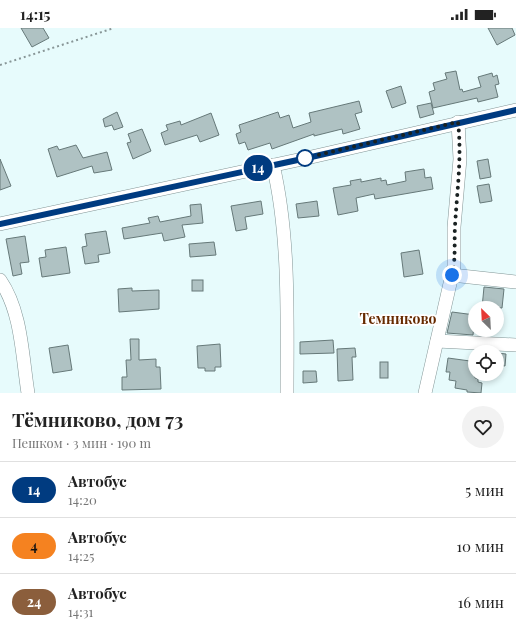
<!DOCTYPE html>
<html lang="ru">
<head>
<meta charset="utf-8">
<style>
  :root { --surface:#fff; --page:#f2f2f2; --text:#222; --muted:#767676; --line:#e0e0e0 }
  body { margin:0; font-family:"Playfair Display",serif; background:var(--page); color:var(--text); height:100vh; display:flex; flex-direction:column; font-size:15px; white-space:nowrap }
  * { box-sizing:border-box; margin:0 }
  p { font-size:13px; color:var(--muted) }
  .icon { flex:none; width:22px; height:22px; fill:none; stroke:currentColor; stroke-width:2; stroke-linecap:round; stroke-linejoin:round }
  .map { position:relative; height:365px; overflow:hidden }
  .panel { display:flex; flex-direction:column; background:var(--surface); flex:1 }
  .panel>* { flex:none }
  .badge { padding:0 8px; border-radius:13px; font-size:14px; line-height:26px }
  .needle { width:26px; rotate:336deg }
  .tools { position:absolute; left:468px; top:273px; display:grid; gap:8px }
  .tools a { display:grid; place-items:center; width:36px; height:36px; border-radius:50%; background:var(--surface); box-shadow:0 2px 6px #0003; font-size:20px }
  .you { position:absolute; width:20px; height:20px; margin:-10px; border:3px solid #fff; border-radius:50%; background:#1a73e8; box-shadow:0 0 0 6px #1a73e833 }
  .map>.badge { position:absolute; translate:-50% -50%; box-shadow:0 0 0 2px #fff }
  .round { display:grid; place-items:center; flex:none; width:42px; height:42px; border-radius:21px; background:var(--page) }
  .overview { display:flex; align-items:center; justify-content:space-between; height:68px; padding:0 12px }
  h1 { font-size:19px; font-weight:700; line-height:30px }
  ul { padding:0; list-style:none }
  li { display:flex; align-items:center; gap:12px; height:56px; padding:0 12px; border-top:1px solid var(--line) }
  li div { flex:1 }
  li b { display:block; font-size:15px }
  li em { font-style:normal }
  li .badge { min-width:44px; font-weight:700; text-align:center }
  .status { display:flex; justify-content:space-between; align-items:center; height:28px; padding:0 20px; background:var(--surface); direction:ltr }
  .status svg { height:11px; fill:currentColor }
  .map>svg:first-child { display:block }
  .building { fill:#afc2c3; stroke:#667979 }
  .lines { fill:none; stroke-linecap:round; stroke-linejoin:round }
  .minor-casing { stroke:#829596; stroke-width:14 }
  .path { stroke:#889697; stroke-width:2; stroke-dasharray:2 3; stroke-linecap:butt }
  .minor { stroke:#fff; stroke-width:13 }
  .line-casing { stroke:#fff; stroke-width:9 }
  .line { stroke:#003b80; stroke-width:6 }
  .walk { stroke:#192121; stroke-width:4; stroke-dasharray:0 7.2 }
  .stop-dot { fill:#fff; stroke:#003b80; stroke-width:2 }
  .labels { text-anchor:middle; stroke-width:3.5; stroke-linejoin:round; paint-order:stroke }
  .quarter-label { font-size:14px; font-weight:bold; fill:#662a00; stroke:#fff }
</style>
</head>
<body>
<div class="status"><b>14:15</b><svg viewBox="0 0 49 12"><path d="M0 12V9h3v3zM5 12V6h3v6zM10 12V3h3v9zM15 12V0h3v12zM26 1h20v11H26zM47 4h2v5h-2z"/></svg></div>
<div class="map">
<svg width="516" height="365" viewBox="0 0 516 365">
  <rect width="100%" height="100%" fill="#e7fbfc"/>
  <g class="building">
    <polygon points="21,0 43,0 49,10 32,19"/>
    <polygon points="488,0 512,0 515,7 497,17"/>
    <polygon points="456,43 460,62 462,61 463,64 481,59 478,49 492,45 493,49 497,47 499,56 495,57 498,69 478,74 477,70 433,80 429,64 435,62 433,55 447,51 445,45"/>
    <polygon points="401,58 406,75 392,80 386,63"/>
    <polygon points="359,73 362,84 355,86 360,101 343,106 342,101 314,108 314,106 272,121 270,115 248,122 245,114 239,116 236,106 241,104 239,97 278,84 280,90 289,87 293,100 311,94 309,85"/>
    <polygon points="431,75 434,86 420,90 417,78"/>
    <polygon points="117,84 123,99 114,102 112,97 105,99 103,91"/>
    <polygon points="211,85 219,107 200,114 197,107 165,117 161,105 168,102 166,97 180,93 181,97"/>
    <polygon points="142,101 151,123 133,131 127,115 131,114 128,106"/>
    <polygon points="76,117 83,130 107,124 112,142 94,145 92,138 57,149 48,121 57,118 59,122"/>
    <polygon points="0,131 11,158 0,162"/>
    <polygon points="488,131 491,149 480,151 477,133"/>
    <polygon points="424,141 425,150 431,149 433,161 375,171 374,166 356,170 358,183 338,187 333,160 351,157 350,153 361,151 361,154 381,150 381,153 386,152 387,157 406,153 405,144"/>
    <polygon points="489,156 492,173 480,175 477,158"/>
    <polygon points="261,173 263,186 245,189 247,201 236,203 231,178"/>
    <polygon points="317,173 319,188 298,190 296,176"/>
    <polygon points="201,176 203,195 182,197 185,209 164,213 162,205 124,211 122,200 150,195 148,190 158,188 160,194 191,188 190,177"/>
    <polygon points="106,203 110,225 98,227 99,234 85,236 82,219 87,218 85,206"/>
    <polygon points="25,208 29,234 20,235 22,246 13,248 6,211"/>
    <polygon points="214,214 216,227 190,229 189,216"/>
    <polygon points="66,219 70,245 42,249 39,230 46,229 45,222"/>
    <polygon points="419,222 423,246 404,249 401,225"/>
    <rect x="192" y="252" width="11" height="11"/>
    <polygon points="484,259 504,261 502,280 482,280"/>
    <polygon points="132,260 132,263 159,262 159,281 119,284 118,261"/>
    <polygon points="452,284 475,287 473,307 447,305"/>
    <polygon points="130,311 139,311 139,332 156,331 156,339 160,339 161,361 122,362 122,349 127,349 126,332 131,332"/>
    <polygon points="333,312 334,325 300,326 300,314"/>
    <polygon points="220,316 221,339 215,339 215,343 205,343 205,340 198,340 197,318"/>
    <polygon points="68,317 72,342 53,345 49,320"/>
    <polygon points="355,320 356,329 352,329 353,352 338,353 337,321"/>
    <polygon points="497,325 506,326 505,338 497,337"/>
    <polygon points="448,330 470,333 470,336 475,336 475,350 478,351 478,354 482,355 481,365 467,364 467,362 455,360 456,353 449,352 450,344 446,344"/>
    <rect x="380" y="334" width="8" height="16"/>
    <polygon points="303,343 316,343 317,354 303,355"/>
  </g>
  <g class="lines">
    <defs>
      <g id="minor">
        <path d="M 273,137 C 290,209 287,292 287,365"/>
        <polyline points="0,196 307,130 516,82"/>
        <polyline points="452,247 516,254"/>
        <path d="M 0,252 C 22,284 22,328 28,365"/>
        <polyline points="437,313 516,317"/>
        <polyline points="425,365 454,238 454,199 460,131 458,94"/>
      </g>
    </defs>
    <use href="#minor" class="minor-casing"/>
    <polyline class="path" points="0,37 114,0"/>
    <use href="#minor" class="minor"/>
  </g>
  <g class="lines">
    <defs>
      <polyline id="line" points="0,196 307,130 516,82"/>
    </defs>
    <use href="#line" class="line-casing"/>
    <use href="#line" class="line"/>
    <path class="walk" d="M 305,130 L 458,94 C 462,129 457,163 455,198 C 454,214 456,231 452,247"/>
  </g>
  <circle class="stop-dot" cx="305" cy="130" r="8"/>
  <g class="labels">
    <g class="quarter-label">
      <text x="398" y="296">Темниково</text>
    </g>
  </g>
</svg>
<div class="tools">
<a><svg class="needle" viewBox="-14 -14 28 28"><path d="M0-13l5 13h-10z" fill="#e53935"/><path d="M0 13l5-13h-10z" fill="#767676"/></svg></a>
<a><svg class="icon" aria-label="locate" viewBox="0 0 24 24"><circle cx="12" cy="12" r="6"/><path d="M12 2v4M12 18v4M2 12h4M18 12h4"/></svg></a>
</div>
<div class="you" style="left:452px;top:247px"></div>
<b class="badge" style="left:258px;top:140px;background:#003b80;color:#fff">14</b>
</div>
<section class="panel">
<div class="overview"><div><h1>Тёмниково, дом 73</h1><p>Пешком · 3 мин · 190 m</p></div><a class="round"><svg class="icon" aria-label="heart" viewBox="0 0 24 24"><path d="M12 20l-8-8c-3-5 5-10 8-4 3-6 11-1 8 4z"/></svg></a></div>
<ul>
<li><span class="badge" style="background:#003b80;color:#fff">14</span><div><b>Автобус</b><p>14:20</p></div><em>5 мин</em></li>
<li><span class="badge" style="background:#f58220;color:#111">4</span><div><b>Автобус</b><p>14:25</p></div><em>10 мин</em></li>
<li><span class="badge" style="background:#8b5e3c;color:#fff">24</span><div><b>Автобус</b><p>14:31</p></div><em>16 мин</em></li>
</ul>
</section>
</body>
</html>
